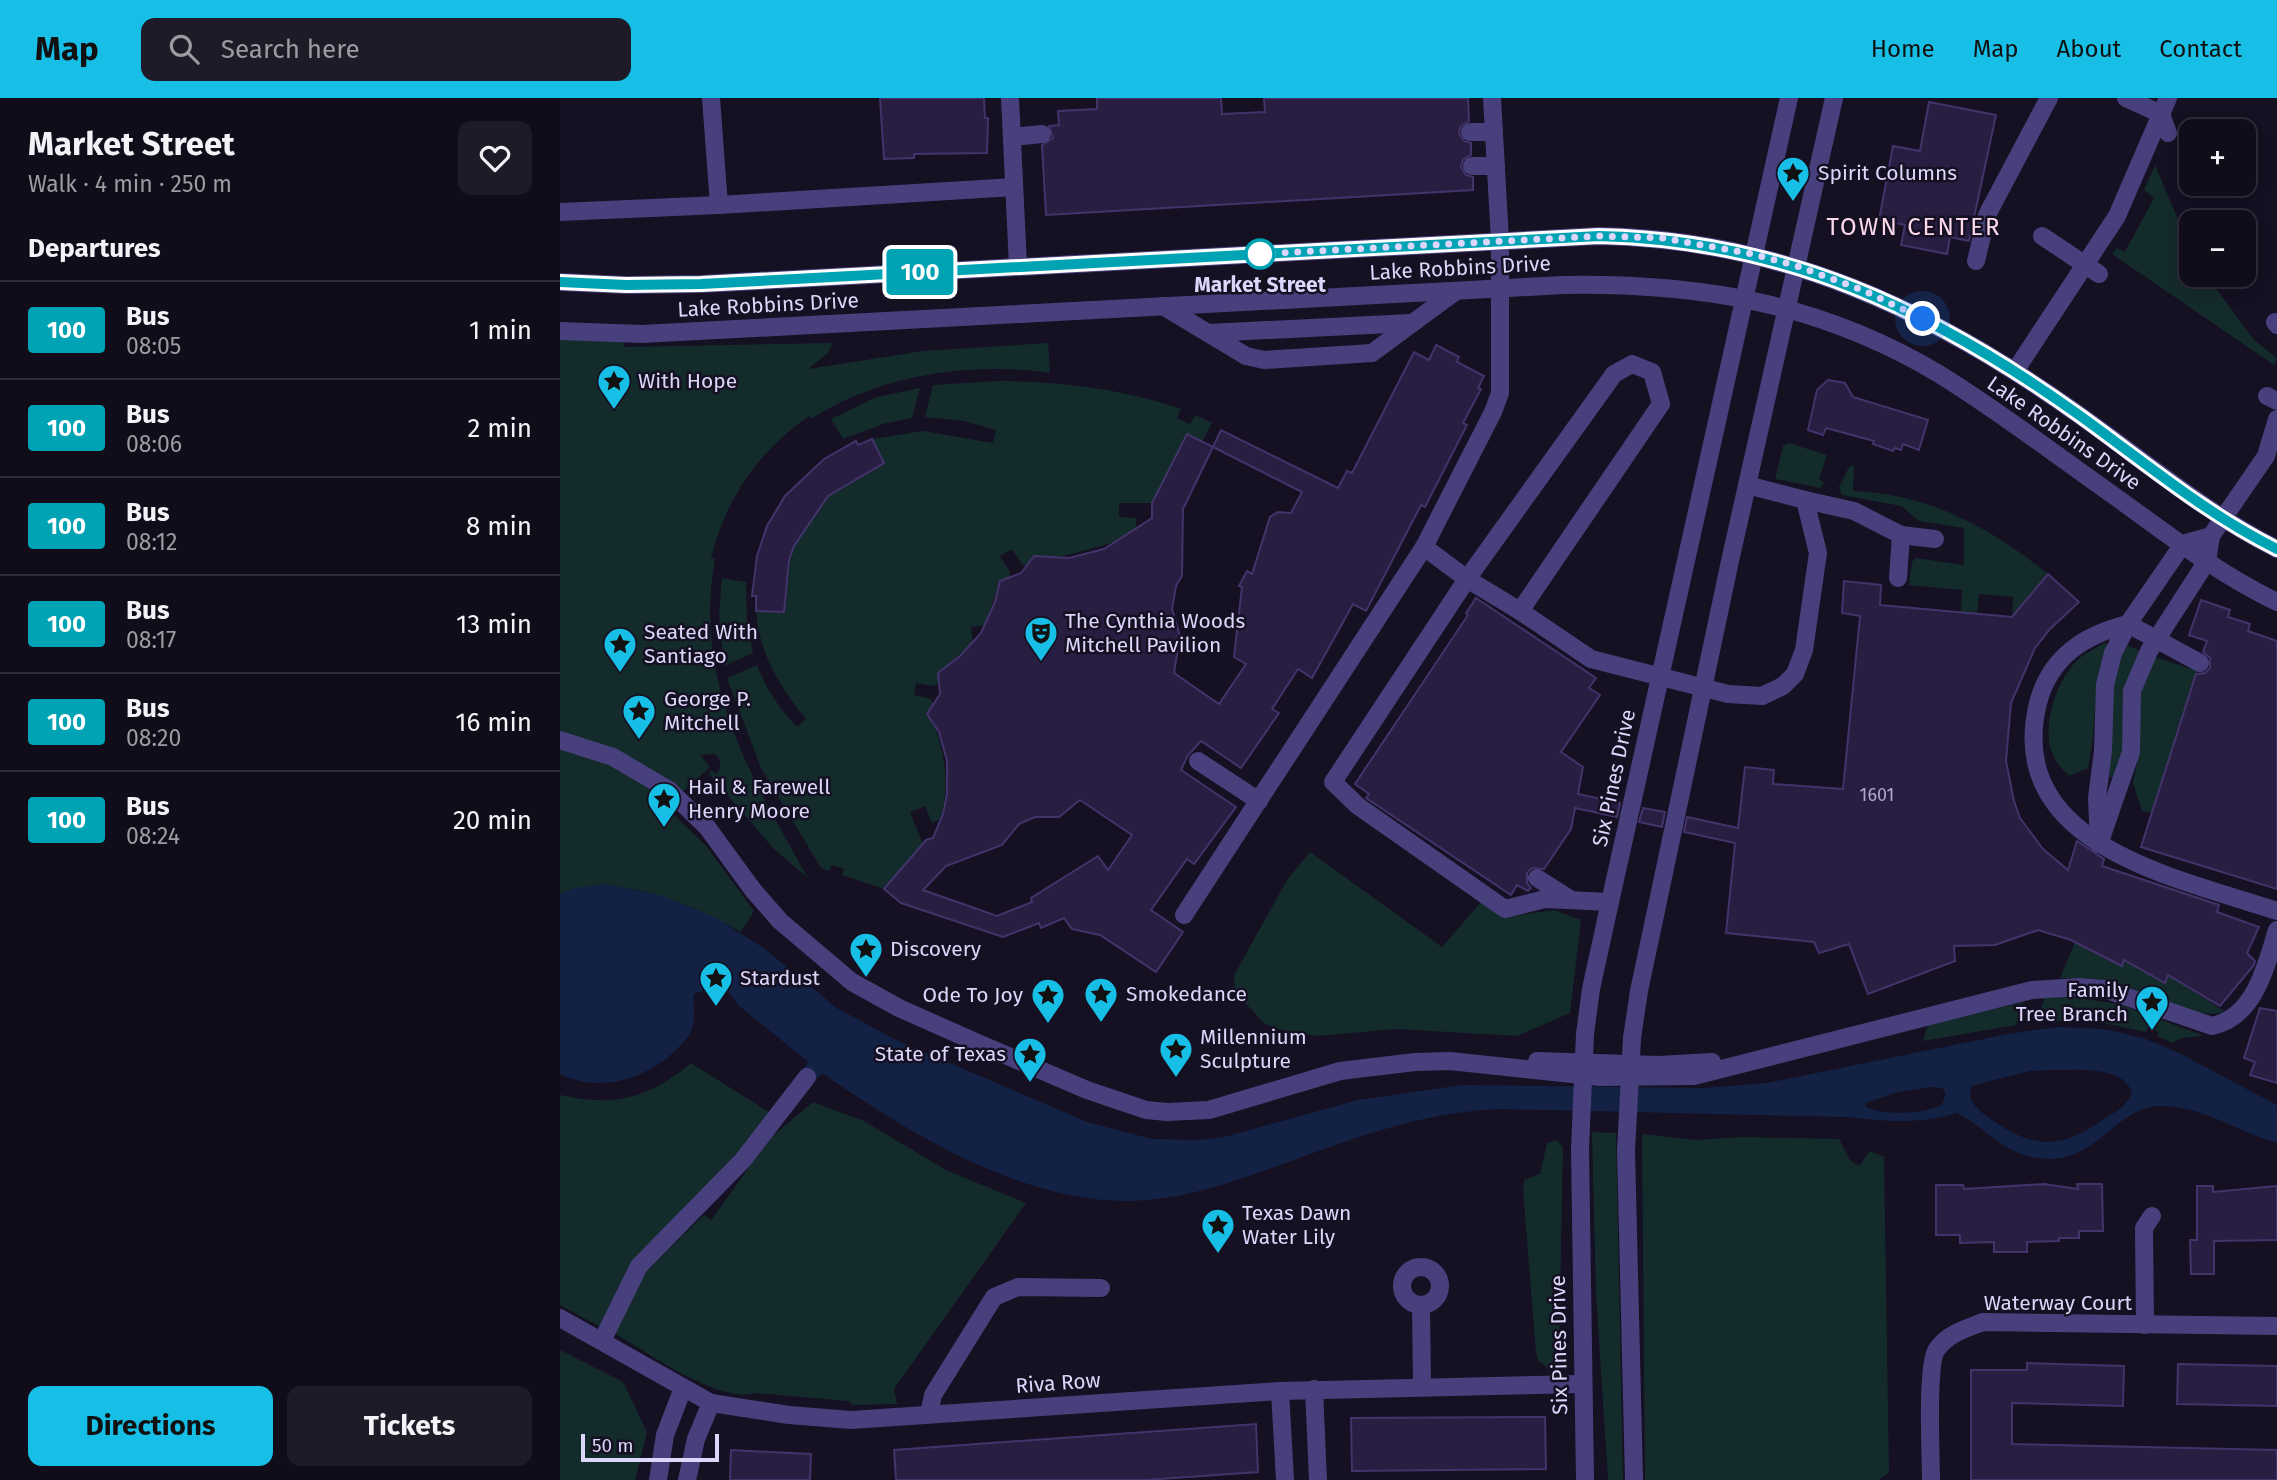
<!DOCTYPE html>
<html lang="en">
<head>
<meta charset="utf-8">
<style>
  :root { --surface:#100c1a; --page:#1e1a27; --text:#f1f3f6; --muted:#9c9ba2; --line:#302c39; --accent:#17bfe6 }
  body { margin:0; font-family:"Fira Sans",sans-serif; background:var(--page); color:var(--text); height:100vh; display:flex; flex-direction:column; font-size:26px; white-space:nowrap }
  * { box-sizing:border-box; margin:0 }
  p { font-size:23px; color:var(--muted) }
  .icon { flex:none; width:38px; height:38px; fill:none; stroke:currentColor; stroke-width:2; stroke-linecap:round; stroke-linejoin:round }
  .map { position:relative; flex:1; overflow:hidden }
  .details { display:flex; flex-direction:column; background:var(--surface); width:560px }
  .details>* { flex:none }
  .badge { padding:0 14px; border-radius:5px; font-size:24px; line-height:46px }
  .buttons { position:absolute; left:1619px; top:21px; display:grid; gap:14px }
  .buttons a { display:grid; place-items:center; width:77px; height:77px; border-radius:14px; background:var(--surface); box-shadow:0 4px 18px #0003,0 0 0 2px var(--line); font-size:35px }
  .scale { position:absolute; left:21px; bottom:18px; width:138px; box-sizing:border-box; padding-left:7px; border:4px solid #ddd6fb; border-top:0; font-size:19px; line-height:24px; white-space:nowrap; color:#ddd6fb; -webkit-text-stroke:5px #151022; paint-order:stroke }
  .you { position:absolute; width:35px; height:35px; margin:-18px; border:5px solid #fff; border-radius:50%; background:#1a73e8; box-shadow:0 0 0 10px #1a73e833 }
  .map>.badge { position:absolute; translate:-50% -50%; box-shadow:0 0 0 4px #fff }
  h2 { padding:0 28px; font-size:26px; line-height:63px }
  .round { display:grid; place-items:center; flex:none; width:74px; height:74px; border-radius:14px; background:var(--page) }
  .head { display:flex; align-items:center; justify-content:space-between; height:119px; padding:0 28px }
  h1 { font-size:33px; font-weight:700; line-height:52px }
  .button { display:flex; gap:14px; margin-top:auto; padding:14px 28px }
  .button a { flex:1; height:80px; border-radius:14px; background:var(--accent); color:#111; font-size:28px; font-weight:700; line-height:80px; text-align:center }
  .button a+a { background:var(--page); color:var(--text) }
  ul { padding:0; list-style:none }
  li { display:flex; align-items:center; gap:21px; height:98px; padding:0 28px; border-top:2px solid var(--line) }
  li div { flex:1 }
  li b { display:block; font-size:26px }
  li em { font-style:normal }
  li .badge { min-width:77px; font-weight:700; text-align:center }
  header { display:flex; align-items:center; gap:42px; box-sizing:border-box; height:98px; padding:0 35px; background:var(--accent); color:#111 }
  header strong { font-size:33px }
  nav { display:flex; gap:38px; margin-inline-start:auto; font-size:24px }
  .search { width:490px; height:63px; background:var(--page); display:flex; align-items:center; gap:18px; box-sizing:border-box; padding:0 24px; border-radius:14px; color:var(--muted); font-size:26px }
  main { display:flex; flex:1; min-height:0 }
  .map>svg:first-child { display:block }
  .green { fill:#142b2c }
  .water { fill:#132244; fill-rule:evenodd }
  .building { fill:#281e42; stroke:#43336b; stroke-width:2; fill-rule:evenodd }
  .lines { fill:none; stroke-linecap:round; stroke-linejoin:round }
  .minor { stroke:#48407d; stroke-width:18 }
  .minor-bridge { stroke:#48407d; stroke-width:18 }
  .line-casing { stroke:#fff; stroke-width:16 }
  .line { stroke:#00a3b4; stroke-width:10 }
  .walk { stroke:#ddd6fb; stroke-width:7; stroke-dasharray:0 12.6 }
  .stop-dot { fill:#fff; stroke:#00a3b4; stroke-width:3.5 }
  .labels { text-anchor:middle; stroke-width:5; stroke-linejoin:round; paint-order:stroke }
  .number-label { font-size:18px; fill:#b0a8cd }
  .poi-label { font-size:21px; fill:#ddd6fb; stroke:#151022; text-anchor:start }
  .street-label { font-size:21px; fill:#ddd6fb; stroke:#151022 }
  .stop-label { font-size:21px; font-weight:bold; fill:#ddd6fb; stroke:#151022 }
  .quarter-label { font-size:24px; letter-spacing:2px; fill:#fbd8eb; stroke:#151022 }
</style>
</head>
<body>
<header>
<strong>Map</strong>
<div class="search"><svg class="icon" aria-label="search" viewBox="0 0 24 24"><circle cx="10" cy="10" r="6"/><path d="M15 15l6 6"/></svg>Search here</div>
<nav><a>Home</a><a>Map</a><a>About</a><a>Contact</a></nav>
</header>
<main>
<section class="details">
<div class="head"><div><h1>Market Street</h1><p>Walk · 4 min · 250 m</p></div><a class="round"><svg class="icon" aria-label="heart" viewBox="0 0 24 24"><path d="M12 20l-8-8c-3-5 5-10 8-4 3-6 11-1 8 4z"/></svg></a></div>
<h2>Departures</h2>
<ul>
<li><span class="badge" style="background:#00a3b4;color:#fff">100</span><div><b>Bus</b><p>08:05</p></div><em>1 min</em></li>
<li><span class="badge" style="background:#00a3b4;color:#fff">100</span><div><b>Bus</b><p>08:06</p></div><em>2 min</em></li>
<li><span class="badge" style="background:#00a3b4;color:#fff">100</span><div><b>Bus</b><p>08:12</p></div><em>8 min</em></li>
<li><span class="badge" style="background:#00a3b4;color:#fff">100</span><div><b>Bus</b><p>08:17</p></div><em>13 min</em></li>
<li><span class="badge" style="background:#00a3b4;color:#fff">100</span><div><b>Bus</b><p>08:20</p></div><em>16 min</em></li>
<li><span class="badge" style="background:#00a3b4;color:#fff">100</span><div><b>Bus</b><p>08:24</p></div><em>20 min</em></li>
</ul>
<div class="button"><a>Directions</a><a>Tickets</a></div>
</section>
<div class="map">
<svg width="1717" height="1382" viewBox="0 0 1717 1382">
  <rect width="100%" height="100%" fill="#151022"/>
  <g class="green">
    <polygon points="1595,67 1631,152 1631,177 1646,177 1694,242 1717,260 1714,267 1552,156 1557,150 1565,154 1594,100 1584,92"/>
    <path d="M 0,233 L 64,236 L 64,249 L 273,245 L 268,255 L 248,271 L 363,253 L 488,245 L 490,275 C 411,263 318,277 251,321 L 249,318 C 198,354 166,400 151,460 L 155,461 C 133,584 190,677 248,780 L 213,750 L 149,676 L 152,672 L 156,676 C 162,669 162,662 155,656 L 140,657 L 150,669 L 106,709 L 147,749 L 194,813 L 181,834 C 131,806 56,773 0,796 Z"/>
    <path d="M 436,283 C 496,283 564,291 621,311 L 617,320 L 630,326 L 635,317 L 652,325 L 642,344 L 627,336 L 592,405 L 559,405 L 559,419 L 576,420 L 576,431 L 559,443 L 468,468 L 462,466 L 452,451 L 440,458 L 450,474 L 449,481 L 440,483 L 425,527 L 411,529 L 413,545 L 378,575 L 380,585 L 373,588 L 356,585 L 354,597 L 371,601 L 374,608 L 368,616 C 385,644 391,689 380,721 L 372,725 L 365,708 L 350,714 L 363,746 L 324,791 L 282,777 L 284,771 L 272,767 L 269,773 L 261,770 L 201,670 L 167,580 L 197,567 C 206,591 219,610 237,629 L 246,621 C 220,589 199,556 196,513 L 224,514 L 229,462 L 234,448 L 268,398 L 324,365 L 312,341 L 363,333 L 433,345 L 436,332 L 404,323 L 365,319 L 373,287 Z"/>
    <polygon points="360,290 352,320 323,326 283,341 271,321 317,299"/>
    <polygon points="1229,345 1267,357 1259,381 1264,385 1260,390 1215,381 1223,348"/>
    <path d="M 1294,367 L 1293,393 C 1370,396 1429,429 1488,476 L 1452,519 L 1453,499 L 1419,496 L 1417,516 L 1401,514 L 1402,492 L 1349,487 L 1352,464 L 1356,460 L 1404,467 L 1404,430 L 1359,423 L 1341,408 L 1282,397 L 1279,389 L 1289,369 Z"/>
    <polygon points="162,480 186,484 187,523 193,555 164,568 159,517"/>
    <path d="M 1546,544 L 1548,551 C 1532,592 1537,628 1528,670 L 1509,678 C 1504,672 1498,667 1495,661 C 1478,632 1497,578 1522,558 C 1529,553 1538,549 1546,544 Z"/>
    <polygon points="1565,546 1580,553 1558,681 1549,679 1552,587"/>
    <polygon points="1592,558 1637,573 1592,715 1582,713 1573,685 1579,654 1578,593"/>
    <polygon points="750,754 882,849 921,804 944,819 994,812 1021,822 1010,915 957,938 836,931 758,938 728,934 705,926 675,894 674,877 727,782"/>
    <path d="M 1515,844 L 1561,868 L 1564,862 L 1605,885 L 1608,877 L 1664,913 C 1644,926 1580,891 1555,885 C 1537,880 1519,880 1500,880 Z"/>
    <polygon points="1504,898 1559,906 1644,938 1621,940 1613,945 1597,938 1599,934 1588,929 1586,934 1529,922 1475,924 1485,900"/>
    <polygon points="1464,904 1456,927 1363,943 1368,927"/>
    <path d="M 131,965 L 212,1016 L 40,1229 L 0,1207 L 0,997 C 55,1009 87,1001 131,965 Z"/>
    <path d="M 253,1004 L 304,1023 L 386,1072 L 466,1105 L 334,1291 L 337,1306 L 293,1307 L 288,1303 L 195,1295 C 159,1306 87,1254 54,1235 L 81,1178 L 144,1117 L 151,1122 L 210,1040 Z"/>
    <polygon points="1032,1034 1056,1035 1063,1382 1048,1382 1036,1195"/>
    <polygon points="1082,1036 1137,1042 1180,1039 1279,1041 1290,1062 1299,1068 1310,1053 1324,1059 1329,1375 1318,1382 1085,1382"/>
    <polygon points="997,1042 1003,1049 999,1255 997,1265 988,1271 978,1262 976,1254 963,1092 964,1082 980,1076 987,1045"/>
    <polygon points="0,1252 63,1284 87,1334 75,1382 0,1382"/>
  </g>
  <path class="water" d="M 46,786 L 103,798 L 156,820 L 205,851 L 277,910 L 334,941 L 527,1024 L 592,1041 L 638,1042 L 664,1039 L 798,1002 L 902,987 L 1144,990 L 1207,985 L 1448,936 L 1497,929 L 1543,931 L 1583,940 L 1617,954 L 1717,1007 L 1717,1045 C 1678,1034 1641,1007 1600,1008 C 1550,1009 1535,1078 1464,1057 C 1438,1049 1420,1025 1396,1015 C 1359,1027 1325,1023 1288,1019 L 938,1011 C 845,1016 776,1048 689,1078 C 649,1092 608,1103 565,1103 C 457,1102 348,1034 262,975 L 254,984 L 241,974 L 248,964 L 178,907 L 163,886 L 134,896 C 133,906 135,918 133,928 C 130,939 121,947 114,954 C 84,982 38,995 0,976 L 0,796 L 15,790 ZM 1492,972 C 1515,972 1564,967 1572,995 C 1567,1008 1555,1014 1544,1021 C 1506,1048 1479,1053 1438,1026 C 1428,1019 1416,1012 1410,1000 L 1411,988 L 1470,973 ZM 1371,989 L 1382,990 L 1386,995 L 1382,1007 C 1363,1016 1326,1018 1306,1009 L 1305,1005 L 1338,994 Z"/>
  <g class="building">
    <polygon points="320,0 424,0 425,20 428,20 427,55 354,56 354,60 324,61"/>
    <polygon points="537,0 661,0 662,16 705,14 704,0 908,0 909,23 901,28 899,35 904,43 911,45 911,57 903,62 901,69 906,77 913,79 913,92 486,117 482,47 493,40 489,28 499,27 498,13 537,11"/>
    <polygon points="1369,4 1436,17 1409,143 1390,139 1387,156 1341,147 1345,127 1319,122 1333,48 1360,53"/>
    <path d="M 876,247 L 899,259 L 897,264 L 924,278 L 918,290 L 921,291 L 903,325 L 907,327 L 865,409 L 861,407 L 806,513 L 793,506 L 752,580 L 738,571 L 712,611 L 719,615 L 681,670 L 641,643 L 628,657 L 621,672 L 676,709 L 634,766 L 627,761 L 591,812 L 623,834 L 596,874 L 540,837 L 512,831 L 504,820 L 481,830 L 479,825 L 443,839 L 341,805 L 324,791 L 366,742 L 373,740 L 383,716 L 387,696 L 387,663 L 379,634 L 367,616 L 380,596 L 378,575 L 400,558 L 421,535 L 435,504 L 440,483 L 461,475 L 474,458 L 509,460 L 544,451 L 592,420 L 592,405 L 627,336 L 653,349 L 661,332 L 778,390 L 787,373 L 792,375 L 854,254 L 869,262 ZM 653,349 L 742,394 L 731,415 L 718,414 L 710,419 L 692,476 L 687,473 L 679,488 L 682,489 L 674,559 L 686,566 L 659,606 L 614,575 L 620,538 L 612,511 L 616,488 L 622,478 L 623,411 ZM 520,702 L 572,737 L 548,772 L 538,758 L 471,800 L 472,804 L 437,818 L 363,792 L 386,768 L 442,747 L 459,726 L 475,719 L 499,719 Z"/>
    <polygon points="1268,282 1285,285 1293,299 1368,322 1359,352 1343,346 1341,352 1335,350 1333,353 1313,346 1314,343 1266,330 1263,337 1248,332 1257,292"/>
    <polygon points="312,341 324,365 268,398 234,448 229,462 224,514 196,513 196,498 192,498 197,458 207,428 225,398 264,361 296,343 298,347"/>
    <polygon points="1488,476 1519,504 1490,531 1475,550 1451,605 1446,663 1454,703 1460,720 1483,751 1508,772 1517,743 1544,761 1542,768 1659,807 1657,814 1699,829 1687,855 1695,863 1694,867 1660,908 1608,877 1605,885 1564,862 1562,868 1511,842 1478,832 1435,847 1394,848 1395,863 1308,896 1289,846 1259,855 1254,844 1166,835 1175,745 1124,734 1127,719 1178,730 1185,669 1214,672 1213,686 1283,691 1300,518 1282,515 1284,483 1321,487 1320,507 1452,519"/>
    <polygon points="916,500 1036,580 1029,590 1040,597 1001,654 1023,669 1018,696 1060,705 1057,719 1015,710 1011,731 984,771 972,770 967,775 967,785 971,790 968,793 957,787 951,797 806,700 809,696 795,686 908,517 906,515"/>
    <polygon points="1641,502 1670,512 1668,519 1690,526 1688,533 1717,543 1717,791 1581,749 1636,576 1645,575 1650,570 1650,560 1643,554 1647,543 1629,537"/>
    <polygon points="1083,710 1105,714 1102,729 1079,724"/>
    <polygon points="1700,910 1717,913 1717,985 1690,977 1695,964 1684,960"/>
    <polygon points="1484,1086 1518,1091 1517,1086 1542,1086 1543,1133 1519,1133 1519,1140 1499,1140 1499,1143 1467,1144 1467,1154 1434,1154 1434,1144 1400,1145 1400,1137 1376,1137 1376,1087 1403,1087 1404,1091"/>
    <polygon points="1637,1088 1653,1088 1653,1094 1717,1088 1717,1142 1654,1143 1654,1176 1631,1176 1630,1142 1637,1142"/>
    <polygon points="1467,1265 1564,1268 1563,1308 1452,1305 1452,1346 1717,1352 1717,1382 1411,1382 1411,1272 1467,1272"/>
    <polygon points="1618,1266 1717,1268 1717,1308 1617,1306"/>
    <polygon points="985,1319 986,1371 792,1373 791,1320"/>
    <polygon points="696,1326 698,1374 585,1382 336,1382 334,1352"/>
    <polygon points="171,1352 251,1356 250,1382 170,1382"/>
  </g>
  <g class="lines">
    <g class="minor">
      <polyline points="450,0 458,168"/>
      <polyline points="932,0 940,143 940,295 933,314 864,449 907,481 960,513"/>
      <polyline points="1566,0 1601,16 1608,35"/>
      <polyline points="910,34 934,34"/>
      <polyline points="452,39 482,36"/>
      <polyline points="912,68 936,68"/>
      <polyline points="159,107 454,89"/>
      <polyline points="0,114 159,107 151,0"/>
      <polyline points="1482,138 1539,176"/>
      <polyline points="1416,163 1427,117 1489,0"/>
      <path d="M 0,184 L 66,187 L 141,186 L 1039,138 C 1219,141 1370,211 1515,314 C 1581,360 1645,415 1717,451"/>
      <polyline points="603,208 686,258 704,262 812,255 896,193"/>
      <polyline points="1715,224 1717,227"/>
      <path d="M 0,233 L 82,236 L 1004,187 C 1141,185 1260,205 1379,276 C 1439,313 1496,357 1553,397 C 1606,435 1658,476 1717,504"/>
      <polyline points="648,235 850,225"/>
      <polyline points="1455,273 1557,118 1608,0"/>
      <polyline points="1707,298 1717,303"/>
      <polyline points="1245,402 1294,413 1341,437 1338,480"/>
      <polyline points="1341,437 1375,441"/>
      <polyline points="1651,438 1623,446 1568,526 1553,555 1545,587 1543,653 1537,700 1539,746 1571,654 1572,593 1589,553 1647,463 1651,438 1706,358 1717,321"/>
      <path d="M 1640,565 L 1568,526 C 1524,537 1490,559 1478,605 C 1443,748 1619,780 1717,813"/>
      <path d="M 0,642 L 53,659 L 109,692 L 147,729 L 193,792 L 220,823 L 292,884 L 339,910 L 420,946 L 527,992 L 586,1012 L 607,1014 L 649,1012 L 780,973 L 855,964 L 890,963 L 1040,979 L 1134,978 L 1472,892 L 1519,889 L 1544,891 L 1652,928 C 1695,919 1706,868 1717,832"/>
      <polyline points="638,663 699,703"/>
      <polyline points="977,780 1010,801"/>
      <polyline points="1050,804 985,801 945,811 798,708 773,684 907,481 1054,276 1072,266 1092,274 1101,306 960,513 1031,561 1168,596 1202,598 1223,588 1235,576 1244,552 1258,455 1245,402 1187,387"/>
      <polyline points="624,817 864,449"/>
      <polyline points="1025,936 1031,891 1050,804 1229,0"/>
      <polyline points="1072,940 1079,893 1170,463 1274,0"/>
      <polyline points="977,963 1099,967 1152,964"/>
      <polyline points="1020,1051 1025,1382"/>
      <polyline points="1066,1052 1074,1382"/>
      <circle cx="861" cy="1188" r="19"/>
      <polyline points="861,1207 862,1289"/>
      <polyline points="0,1220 151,1305 229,1317 291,1322 720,1293 1021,1286"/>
      <polyline points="1585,1227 1584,1130 1592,1118"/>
      <polyline points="42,1243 79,1168 183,1062 247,979"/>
      <polyline points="754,1291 758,1382"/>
      <polyline points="720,1293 725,1382"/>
      <polyline points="369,1316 373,1297 434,1199 458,1189 541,1190"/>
      <polyline points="98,1382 105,1337 123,1290"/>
      <polyline points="127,1382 136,1341 151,1305"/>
      <path d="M 1371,1382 C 1371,1359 1366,1266 1377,1251 C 1389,1235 1405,1231 1423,1224 L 1717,1228"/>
    </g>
    <g class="minor-bridge">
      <polyline points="1020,1051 1025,936"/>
      <polyline points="1066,1052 1072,940"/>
    </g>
  </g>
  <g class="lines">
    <defs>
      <path id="line" d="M 0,184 L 66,187 L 141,186 L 1039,138 C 1223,142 1371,211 1519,317 C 1583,363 1646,416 1717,451"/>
    </defs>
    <use href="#line" class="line-casing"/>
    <use href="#line" class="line"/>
    <polyline class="walk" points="700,156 1039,138 1102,140 1193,156 1237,168 1305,193 1363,221"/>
  </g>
  <defs>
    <symbol id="sight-pin" viewBox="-11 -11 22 30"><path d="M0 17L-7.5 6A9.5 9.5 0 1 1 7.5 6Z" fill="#17bfe6" stroke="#151022"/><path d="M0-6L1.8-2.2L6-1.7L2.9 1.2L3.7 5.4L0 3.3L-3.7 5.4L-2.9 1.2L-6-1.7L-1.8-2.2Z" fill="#111"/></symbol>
    <symbol id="theatre-pin" viewBox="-11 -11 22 30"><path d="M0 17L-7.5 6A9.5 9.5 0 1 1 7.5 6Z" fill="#17bfe6" stroke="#151022"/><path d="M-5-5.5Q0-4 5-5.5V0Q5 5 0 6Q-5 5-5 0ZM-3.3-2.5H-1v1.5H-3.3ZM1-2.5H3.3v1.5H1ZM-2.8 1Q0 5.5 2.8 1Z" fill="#111"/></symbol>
  </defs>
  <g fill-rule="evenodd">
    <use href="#sight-pin" x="1214" y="56" width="38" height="52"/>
    <use href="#sight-pin" x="35" y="264" width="38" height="52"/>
    <use href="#theatre-pin" x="462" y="516" width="38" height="52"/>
    <use href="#sight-pin" x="41" y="527" width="38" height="52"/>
    <use href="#sight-pin" x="60" y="594" width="38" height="52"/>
    <use href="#sight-pin" x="85" y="682" width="38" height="52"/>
    <use href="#sight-pin" x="287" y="832" width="38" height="52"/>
    <use href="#sight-pin" x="137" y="861" width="38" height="52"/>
    <use href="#sight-pin" x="522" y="877" width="38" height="52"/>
    <use href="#sight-pin" x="469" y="878" width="38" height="52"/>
    <use href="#sight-pin" x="1573" y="885" width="38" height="52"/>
    <use href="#sight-pin" x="597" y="932" width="38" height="52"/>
    <use href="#sight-pin" x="451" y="937" width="38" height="52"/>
    <use href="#sight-pin" x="639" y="1108" width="38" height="52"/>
  </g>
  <circle class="stop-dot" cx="700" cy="156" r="14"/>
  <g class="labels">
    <g class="number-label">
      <text x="1317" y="703">1601</text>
    </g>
    <g class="poi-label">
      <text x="1258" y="82">Spirit Columns</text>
      <text x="78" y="290">With Hope</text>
      <text x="505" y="530">The Cynthia Woods<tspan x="505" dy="24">Mitchell Pavilion</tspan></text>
      <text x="84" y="541">Seated With<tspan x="84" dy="24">Santiago</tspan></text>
      <text x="104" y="608">George P.<tspan x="104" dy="24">Mitchell</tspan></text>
      <text x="128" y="696">Hail &amp; Farewell<tspan x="128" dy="24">Henry Moore</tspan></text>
      <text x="330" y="858">Discovery</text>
      <text x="180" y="887">Stardust</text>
      <text x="1568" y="899" text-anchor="end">Family<tspan x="1568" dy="24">Tree Branch</tspan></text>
      <text x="566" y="903">Smokedance</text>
      <text x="463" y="904" text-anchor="end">Ode To Joy</text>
      <text x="640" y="946">Millennium<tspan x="640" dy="24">Sculpture</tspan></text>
      <text x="446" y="963" text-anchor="end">State of Texas</text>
      <text x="682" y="1122">Texas Dawn<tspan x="682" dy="24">Water Lily</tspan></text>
    </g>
    <g class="street-label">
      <text transform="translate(900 170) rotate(-3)" y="7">Lake Robbins Drive</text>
      <text transform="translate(208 207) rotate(-3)" y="7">Lake Robbins Drive</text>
      <text transform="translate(1504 335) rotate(35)" y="7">Lake Robbins Drive</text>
      <text transform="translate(1054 680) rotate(-78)" y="7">Six Pines Drive</text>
      <text x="1498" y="1212">Waterway Court</text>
      <text transform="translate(999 1247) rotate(-91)" y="7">Six Pines Drive</text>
      <text transform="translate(498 1285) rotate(-4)" y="7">Riva Row</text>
    </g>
    <g class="stop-label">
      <text x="700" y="194">Market Street</text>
    </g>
    <g class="quarter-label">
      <text x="1354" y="137">TOWN CENTER</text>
    </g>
  </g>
</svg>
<div class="buttons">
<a>+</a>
<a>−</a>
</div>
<div class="scale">50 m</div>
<div class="you" style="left:1363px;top:221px"></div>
<b class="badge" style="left:360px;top:174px;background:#00a3b4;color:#fff">100</b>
</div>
</main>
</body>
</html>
